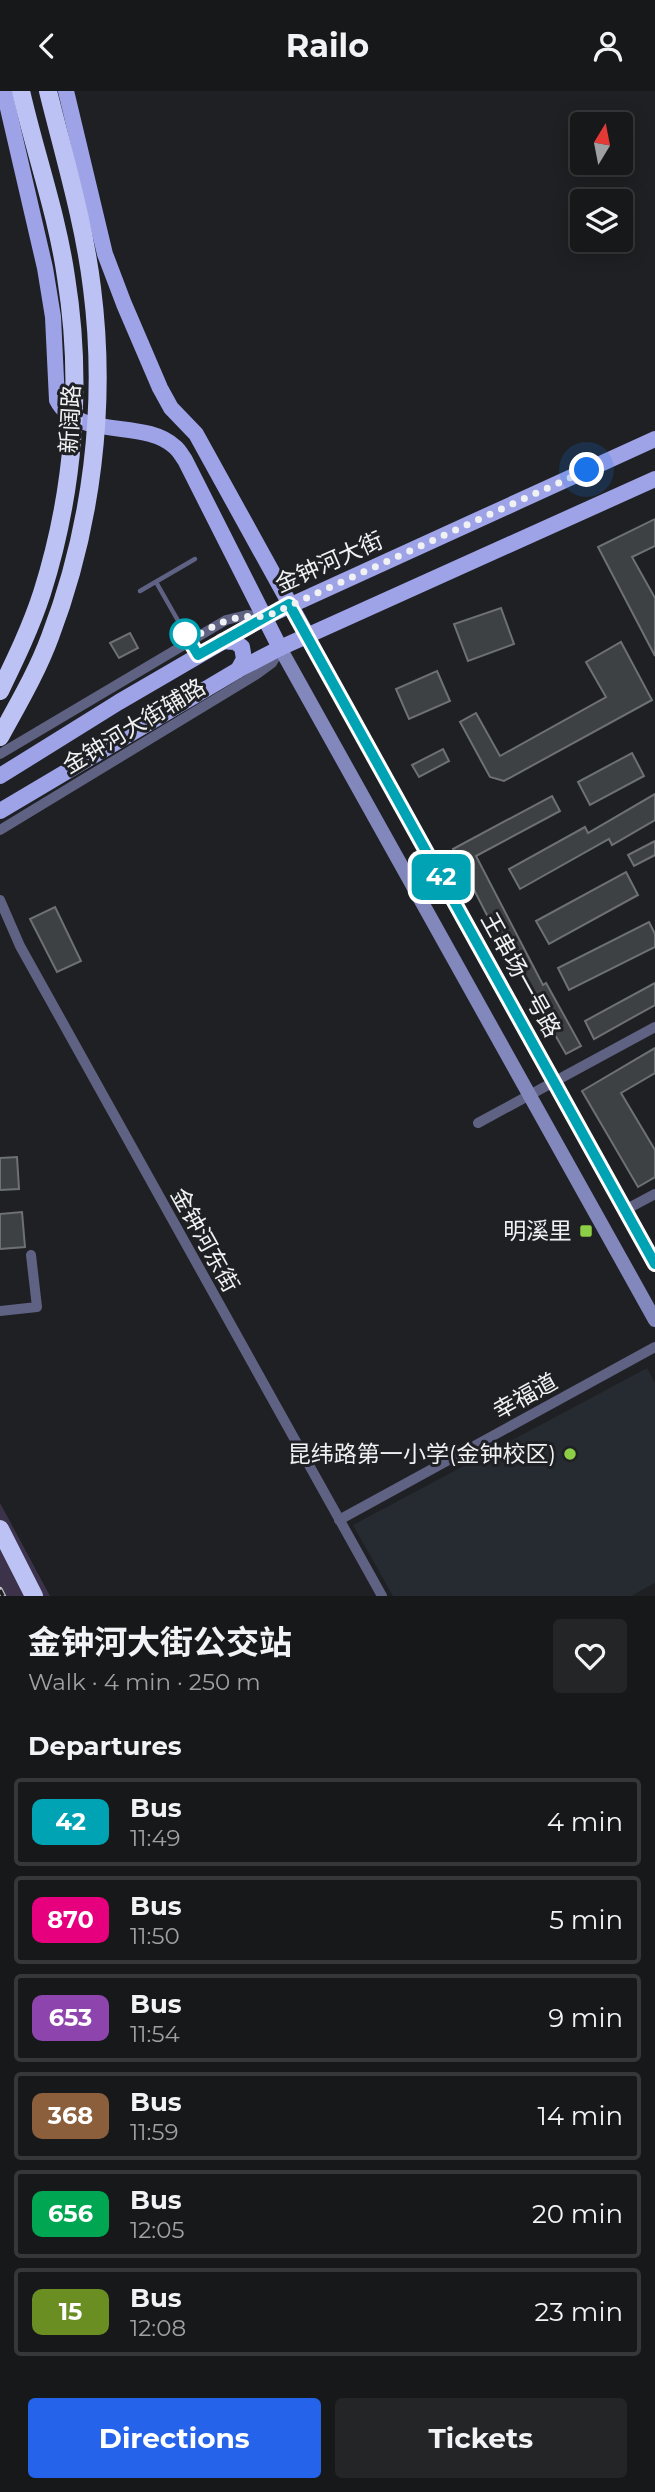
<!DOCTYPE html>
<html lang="en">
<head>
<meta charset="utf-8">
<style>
  :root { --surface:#17181a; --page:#242527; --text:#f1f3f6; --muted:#9ea0a2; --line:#363739; --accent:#2563eb }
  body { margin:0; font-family:Montserrat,"Noto Sans SC",sans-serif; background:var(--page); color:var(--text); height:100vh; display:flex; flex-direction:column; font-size:26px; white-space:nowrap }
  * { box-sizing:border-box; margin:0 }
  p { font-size:23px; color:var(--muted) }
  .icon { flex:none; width:38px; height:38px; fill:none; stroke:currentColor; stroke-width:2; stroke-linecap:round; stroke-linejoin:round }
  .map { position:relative; height:1505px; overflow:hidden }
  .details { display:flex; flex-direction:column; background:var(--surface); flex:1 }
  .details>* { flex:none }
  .badge { padding:0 14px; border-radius:10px; font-size:24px; line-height:46px }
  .needle { width:46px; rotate:10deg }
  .tools { position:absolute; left:570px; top:21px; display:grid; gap:14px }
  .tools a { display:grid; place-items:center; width:63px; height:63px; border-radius:7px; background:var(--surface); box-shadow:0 4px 18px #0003,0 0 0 2px var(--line); font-size:35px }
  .you { position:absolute; width:35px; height:35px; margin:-18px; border:5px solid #fff; border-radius:50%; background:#1a73e8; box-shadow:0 0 0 10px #1a73e833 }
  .map>.badge { position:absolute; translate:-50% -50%; box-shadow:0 0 0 4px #fff }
  h2 { padding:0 28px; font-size:26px; line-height:63px }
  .round { display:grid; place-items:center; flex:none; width:74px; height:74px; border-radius:7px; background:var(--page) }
  .head { display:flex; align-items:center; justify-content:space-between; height:119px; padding:0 28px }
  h1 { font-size:33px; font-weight:700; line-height:52px }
  .primary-button { display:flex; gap:14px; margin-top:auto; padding:14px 28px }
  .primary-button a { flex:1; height:80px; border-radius:7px; background:var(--accent); color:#fff; font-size:28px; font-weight:700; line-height:80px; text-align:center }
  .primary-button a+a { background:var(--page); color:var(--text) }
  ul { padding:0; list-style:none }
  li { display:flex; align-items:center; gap:21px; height:88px; margin:0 14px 10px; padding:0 14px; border:4px solid var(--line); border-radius:7px }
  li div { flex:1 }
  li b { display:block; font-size:26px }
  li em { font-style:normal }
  li .badge { min-width:77px; font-weight:700; text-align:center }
  header { display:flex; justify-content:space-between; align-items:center; height:91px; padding:0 28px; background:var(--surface); font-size:32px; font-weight:700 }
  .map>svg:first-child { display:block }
  .built { fill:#252b31 }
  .green { fill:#3c3249 }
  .building { fill:#3e4143; stroke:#6e7173; stroke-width:2 }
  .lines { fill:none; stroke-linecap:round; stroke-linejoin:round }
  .lane { stroke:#5f6283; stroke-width:4.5 }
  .street { stroke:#5f6283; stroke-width:10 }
  .secondary { stroke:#8287bc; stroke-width:14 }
  .primary { stroke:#9ea3e8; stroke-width:16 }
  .highway { stroke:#bcc2f3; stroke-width:18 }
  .rail-casing { stroke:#c1c2c4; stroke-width:6 }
  .rail { stroke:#1f2023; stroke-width:3.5; stroke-dasharray:10; stroke-linecap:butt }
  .highway-bridge { stroke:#bcc2f3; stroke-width:18 }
  .line-casing { stroke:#fff; stroke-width:16 }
  .line { stroke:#00a3b4; stroke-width:10 }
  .walk { stroke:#f0f1f3; stroke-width:7; stroke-dasharray:0 12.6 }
  .stop-dot { fill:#fff; stroke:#00a3b4; stroke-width:3.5 }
  .poi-dot { fill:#8cce45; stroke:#1f2023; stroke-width:2.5 }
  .labels { text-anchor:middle; stroke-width:6; stroke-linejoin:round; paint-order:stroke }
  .street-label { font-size:23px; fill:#f0f1f3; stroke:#1f2023 }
  .poi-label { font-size:23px; fill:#f0f1f3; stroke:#1f2023; text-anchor:end }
</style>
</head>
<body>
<header><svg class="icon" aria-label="back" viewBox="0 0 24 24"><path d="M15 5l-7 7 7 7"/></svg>Railo<svg class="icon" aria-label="person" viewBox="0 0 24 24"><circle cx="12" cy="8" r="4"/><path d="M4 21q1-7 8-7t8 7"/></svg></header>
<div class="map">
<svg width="655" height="1505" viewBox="0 0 655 1505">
  <rect width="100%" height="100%" fill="#1f2023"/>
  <polygon class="built" points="647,1277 655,1292 655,1492 631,1505 393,1505 353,1434"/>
  <polygon class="green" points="0,1412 50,1505 0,1505"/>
  <g class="building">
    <polygon points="655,428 655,455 632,466 655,507 655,565 598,456"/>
    <polygon points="501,517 514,553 468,570 454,533"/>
    <polygon points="130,542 138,557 119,567 110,552"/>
    <polygon points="621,551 652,609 504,690 490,686 460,631 476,622 500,665 606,606 586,571"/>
    <polygon points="437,580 450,610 409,628 396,598"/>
    <polygon points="443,658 449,670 419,686 412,674"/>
    <polygon points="632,662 644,685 590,714 578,691"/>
    <polygon points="655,703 655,729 612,754 609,748 520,798 509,778 585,736 588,742"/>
    <polygon points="552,705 560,720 476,765 543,894 546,892 581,955 566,963 491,832 453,758"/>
    <polygon points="655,750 655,764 634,775 628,764"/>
    <polygon points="626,781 638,804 549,853 536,830"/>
    <polygon points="55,816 81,870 57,881 30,828"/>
    <polygon points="649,831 655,843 655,856 569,899 558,877"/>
    <polygon points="655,892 655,914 594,948 585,930"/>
    <polygon points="655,957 655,982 621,1002 655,1059 655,1086 638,1096 582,1000"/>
    <polygon points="17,1066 19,1098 0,1099 0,1067"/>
    <polygon points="22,1121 25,1156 0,1158 0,1123"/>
  </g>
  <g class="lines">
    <g class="lane">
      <polyline points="156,491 197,563"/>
      <polyline points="140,500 195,468"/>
    </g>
    <g class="street">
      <polyline points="0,663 226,529 247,524 264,526"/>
      <polyline points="0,739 257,583 272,572 280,558"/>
      <polyline points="0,809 20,855 382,1505"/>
      <polyline points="478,1032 655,936"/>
      <polyline points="625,1119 655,1103"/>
      <polyline points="0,1220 37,1216 31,1164"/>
      <polyline points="339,1429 655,1256"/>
    </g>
    <g class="secondary">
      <polyline points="307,544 655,1173"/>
      <polyline points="280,557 655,1229"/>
    </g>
    <g class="primary">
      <path d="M 4,0 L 45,177 L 53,226 L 57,309 C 78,350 145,327 175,356 C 179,359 182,365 185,369 L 280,557"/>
      <polyline points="66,0 105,163 124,213 160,297 171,317 196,343 307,544"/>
      <polyline points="222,550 235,551 242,556 244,568 238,579"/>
      <polyline points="0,685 119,611 265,526 655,348"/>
      <polyline points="0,720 238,579 280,557 655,388"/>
    </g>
    <polyline class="highway" points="0,1438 34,1505"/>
    <defs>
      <polyline id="rail" points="0,1499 3,1505"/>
    </defs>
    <use href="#rail" class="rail-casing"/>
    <use href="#rail" class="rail"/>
    <g class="highway-bridge">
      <path d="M 0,600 C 15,569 31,536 42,502 C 74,401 83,291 66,186 C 57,123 35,62 21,0"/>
      <path d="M 0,646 C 18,613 37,581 50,546 C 92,436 107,314 92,197 C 84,131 64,65 48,0"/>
    </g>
  </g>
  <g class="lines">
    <defs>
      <polyline id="line" points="184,541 198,564 289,513 655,1173"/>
    </defs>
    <use href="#line" class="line-casing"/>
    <use href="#line" class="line"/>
    <path class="walk" d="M 185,543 L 184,541 L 189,549 C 216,534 232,522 265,526 L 587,379"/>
  </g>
  <circle class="stop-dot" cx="185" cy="543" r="14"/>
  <g class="poi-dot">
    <rect x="579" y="1133" width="14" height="14" rx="3.5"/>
    <circle cx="570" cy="1363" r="7"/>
  </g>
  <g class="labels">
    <g class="street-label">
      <text transform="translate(70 328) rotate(-87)" y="8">新阔路</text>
      <text transform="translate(329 471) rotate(-24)" y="8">金钟河大街</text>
      <text transform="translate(134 635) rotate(-31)" y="8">金钟河大街辅路</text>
      <text transform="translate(521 884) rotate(61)" y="8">王串场一号路</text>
      <text transform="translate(205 1149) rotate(61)" y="8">金钟河东街</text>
      <text transform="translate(525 1305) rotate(-29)" y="8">幸福道</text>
    </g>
    <g class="poi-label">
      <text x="572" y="1148">明溪里</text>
      <text x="556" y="1371">昆纬路第一小学(金钟校区)</text>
    </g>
  </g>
</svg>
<div class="tools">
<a><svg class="needle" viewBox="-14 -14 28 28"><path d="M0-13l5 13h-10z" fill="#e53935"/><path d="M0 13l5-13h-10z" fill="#9ea0a2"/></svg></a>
<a><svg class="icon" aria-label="layers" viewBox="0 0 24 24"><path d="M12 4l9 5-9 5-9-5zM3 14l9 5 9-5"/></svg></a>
</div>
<div class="you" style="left:587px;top:379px"></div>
<b class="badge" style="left:441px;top:786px;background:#00a3b4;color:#fff">42</b>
</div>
<section class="details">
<div class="head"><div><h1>金钟河大街公交站</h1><p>Walk · 4 min · 250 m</p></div><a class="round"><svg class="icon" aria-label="heart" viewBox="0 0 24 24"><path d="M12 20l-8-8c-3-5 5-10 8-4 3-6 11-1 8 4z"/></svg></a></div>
<h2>Departures</h2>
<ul>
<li><span class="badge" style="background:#00a3b4;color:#fff">42</span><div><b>Bus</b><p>11:49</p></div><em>4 min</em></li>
<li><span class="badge" style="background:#e6007e;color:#fff">870</span><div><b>Bus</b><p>11:50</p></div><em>5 min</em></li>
<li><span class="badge" style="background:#8e44ad;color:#fff">653</span><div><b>Bus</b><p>11:54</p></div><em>9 min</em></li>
<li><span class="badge" style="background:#8b5e3c;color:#fff">368</span><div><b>Bus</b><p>11:59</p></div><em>14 min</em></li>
<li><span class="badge" style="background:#00a651;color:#fff">656</span><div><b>Bus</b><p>12:05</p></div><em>20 min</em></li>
<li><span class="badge" style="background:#6b8e23;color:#fff">15</span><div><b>Bus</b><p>12:08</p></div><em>23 min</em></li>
</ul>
<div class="primary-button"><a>Directions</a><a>Tickets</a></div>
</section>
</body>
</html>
